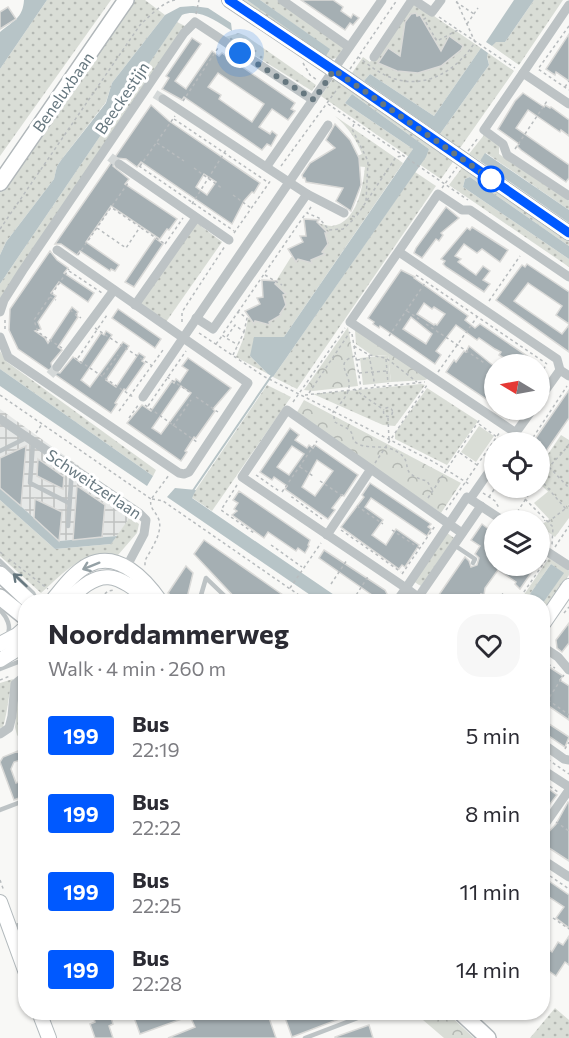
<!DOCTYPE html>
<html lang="en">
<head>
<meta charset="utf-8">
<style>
  :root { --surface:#fff; --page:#f7f7f7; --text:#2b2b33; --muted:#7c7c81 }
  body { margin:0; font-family:Commissioner,sans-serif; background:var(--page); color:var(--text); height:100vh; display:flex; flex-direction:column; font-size:22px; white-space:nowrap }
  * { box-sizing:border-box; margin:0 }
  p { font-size:20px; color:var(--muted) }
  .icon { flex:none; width:33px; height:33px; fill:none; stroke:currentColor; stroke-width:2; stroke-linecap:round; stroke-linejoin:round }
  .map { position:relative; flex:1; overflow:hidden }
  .side { position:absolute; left:18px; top:594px; width:532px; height:426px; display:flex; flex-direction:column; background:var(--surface); border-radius:24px; box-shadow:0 2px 4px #0004 }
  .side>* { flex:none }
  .badge { padding:0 12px; border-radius:4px; font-size:21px; line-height:39px }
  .needle { width:39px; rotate:280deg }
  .tools { position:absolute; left:484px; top:354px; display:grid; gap:12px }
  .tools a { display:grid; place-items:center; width:66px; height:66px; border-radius:50%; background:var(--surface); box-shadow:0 2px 4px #0004; font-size:30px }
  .you { position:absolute; width:30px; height:30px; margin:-15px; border:4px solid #fff; border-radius:50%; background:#1a73e8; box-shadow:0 0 0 9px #1a73e833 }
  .map>.badge { position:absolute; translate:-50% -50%; box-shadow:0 0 0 3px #fff }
  .round { display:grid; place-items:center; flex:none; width:63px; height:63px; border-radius:24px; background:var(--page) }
  .headline { display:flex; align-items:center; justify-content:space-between; height:102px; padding:0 30px }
  h1 { font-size:28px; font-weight:700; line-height:45px }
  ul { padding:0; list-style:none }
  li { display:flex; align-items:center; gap:18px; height:78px; padding:0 30px }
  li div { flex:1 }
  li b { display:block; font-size:22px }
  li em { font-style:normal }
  li .badge { min-width:66px; font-weight:700; text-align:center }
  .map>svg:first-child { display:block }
  .industrial { fill:url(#industrial-grid) }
  .grass { fill:url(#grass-dots) }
  .forest { fill:url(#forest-crowns) }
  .park { fill:#d9ddd6 }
  .water { fill:#b7c4c7 }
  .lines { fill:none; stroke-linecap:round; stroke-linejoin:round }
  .stream { stroke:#b7c4c7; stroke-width:2 }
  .building { fill:#a5afb3; stroke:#dadad8; stroke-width:1.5; fill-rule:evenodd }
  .street-tunnel { stroke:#d4d8d8; stroke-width:9; stroke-dasharray:9 4.5; stroke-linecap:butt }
  .secondary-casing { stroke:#b2b9bc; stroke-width:16 }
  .primary-casing { stroke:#b1b7ba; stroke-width:18 }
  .path { stroke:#b8bcbe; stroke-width:1.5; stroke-dasharray:3 3; stroke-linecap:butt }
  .lane { stroke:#bdc3c5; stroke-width:4.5 }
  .street { stroke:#bdc3c5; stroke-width:9 }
  .secondary { stroke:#fff; stroke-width:14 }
  .primary { stroke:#fff; stroke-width:15 }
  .oneway { stroke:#94a0a5 }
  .oneway2 { stroke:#66777f }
  .line-casing { stroke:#fff; stroke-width:14 }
  .line { stroke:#0059ff; stroke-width:9 }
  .walk { stroke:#66777f; stroke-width:6; stroke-dasharray:0 10.8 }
  .stop-dot { fill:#fff; stroke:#0059ff; stroke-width:3 }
  .labels { text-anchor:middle; stroke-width:6; stroke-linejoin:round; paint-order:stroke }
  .street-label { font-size:16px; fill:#66777f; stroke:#fff }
</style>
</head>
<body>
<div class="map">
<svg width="569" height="1038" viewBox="0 0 569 1038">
  <defs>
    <pattern id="industrial-grid" width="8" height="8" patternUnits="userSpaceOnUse" patternTransform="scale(1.5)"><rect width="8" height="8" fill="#e6e8e7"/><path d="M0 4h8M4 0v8" fill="none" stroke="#bec1c0"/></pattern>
    <pattern id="grass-dots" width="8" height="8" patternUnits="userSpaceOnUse" patternTransform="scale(1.5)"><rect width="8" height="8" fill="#d9ddd6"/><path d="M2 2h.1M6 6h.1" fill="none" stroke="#b4b8b3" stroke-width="1.8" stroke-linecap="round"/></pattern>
    <pattern id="forest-crowns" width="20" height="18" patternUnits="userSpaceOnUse" patternTransform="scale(1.5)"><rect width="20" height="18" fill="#d9ddd6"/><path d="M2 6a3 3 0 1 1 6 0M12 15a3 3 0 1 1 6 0" fill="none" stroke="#b4b8b3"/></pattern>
  </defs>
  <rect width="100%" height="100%" fill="#f8f8f6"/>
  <polygon class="industrial" points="0,409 137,508 117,536 59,541 0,487"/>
  <g class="grass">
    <polygon points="47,0 111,0 0,156 0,69"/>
    <polygon points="130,0 145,0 165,15 112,83 106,102 62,159 57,166 54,179 6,242 0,255 0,191"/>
    <polygon points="238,0 247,0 326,55 329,49 260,0 277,0 344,47 337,58 325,61"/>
    <polygon points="534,0 563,0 519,65 492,46 496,41 505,42"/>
    <polygon points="412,1 481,48 434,116 370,74 364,81 352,73 363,57 370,62"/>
    <polygon points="177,22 185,26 0,299 0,284"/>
    <polygon points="239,33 246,36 316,85 312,91 225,37"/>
    <polygon points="488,53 514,71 460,148 440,134 489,65 487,56"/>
    <polygon points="335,76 455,159 441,179 419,164 429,149 352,94 345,103 413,149 409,157 321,96"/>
    <path d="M 335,116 L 403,163 L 284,337 L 250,356 L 268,374 L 236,357 L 244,337 L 248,318 L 267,322 L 271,289 L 291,257 L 304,260 L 320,225 L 318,223 C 323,224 328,226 332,226 C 357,223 363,186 365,167 L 354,166 L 352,158 L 362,154 C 356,139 348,127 335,116 Z"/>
    <polygon points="484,135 499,145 499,154 569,201 569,210 486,153 480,161 469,154"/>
    <polygon points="464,165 569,240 569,246 470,177 465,179 463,187 569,259 569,267 449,185"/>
    <polygon points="415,172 436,186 297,389 273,377"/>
    <polygon points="197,223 222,242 166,322 140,304"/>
    <polygon points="0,351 7,362 156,470 153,476 0,369"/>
    <polygon points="421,384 425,385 395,426 383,425 313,394"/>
    <polygon points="267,385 291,397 212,511 191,497"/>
    <polygon points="427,388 478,421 447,465 395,439 395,433"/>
    <polygon points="561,435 569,440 569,504 565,508 540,484 540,461 543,457 546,457"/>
    <path d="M 0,500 L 55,549 L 111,544 L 130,517 L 139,524 L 137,533 L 118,555 C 78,554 69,568 41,593 L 0,556 Z"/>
    <polygon points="446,532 454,538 421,586 413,581"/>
    <polygon points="549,558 569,571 569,575 543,613 543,603 563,573 551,564 525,601 519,602"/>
    <path d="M 13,679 C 8,695 8,711 3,727 L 0,728 L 0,683 Z"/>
    <polygon points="555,1008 569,1020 569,1038 530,1038"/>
  </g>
  <g class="forest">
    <polygon points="348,327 358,386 313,391 304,390"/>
    <polygon points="355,330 430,378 425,380 391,382 388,355 373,356 356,344"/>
    <polygon points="304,400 461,483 441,513 296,414"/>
    <polygon points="569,504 569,518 555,537 540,526"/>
    <polygon points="25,685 26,685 25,744 17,735 15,727 19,692"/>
    <polygon points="424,1013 447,1013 474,1038 444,1038 423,1020 422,1015"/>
  </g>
  <g class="park">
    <polygon points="388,355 391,382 363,385 360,358"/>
    <polygon points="479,426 494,436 476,462 461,452"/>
    <polygon points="550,490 567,508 550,520 534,503"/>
  </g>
  <g class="water">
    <path d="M 24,0 L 47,0 L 0,69 L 0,32 C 13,21 23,18 24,0 Z"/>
    <polygon points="247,0 260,0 330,49 326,56"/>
    <polygon points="514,0 534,0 505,42 496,42 492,46 486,42"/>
    <path d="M 193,6 L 208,8 L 231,23 L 232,31 C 217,22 200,8 182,15 L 0,284 L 0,255 L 6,242 L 54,179 L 57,166 L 62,159 L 106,103 L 112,83 L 165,15 L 180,7 Z"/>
    <polygon points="481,48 488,53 487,57 489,65 440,134 364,81 370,74 434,116"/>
    <polygon points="352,94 429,149 426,157 273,377 268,374 250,356 254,337 284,337 413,149 345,103"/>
    <polygon points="485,153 569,210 569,223 480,161"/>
    <polygon points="470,177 569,246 569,259 463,187 465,179"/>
    <polygon points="0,369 153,476 147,486 0,386"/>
    <polygon points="0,487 59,541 117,536 111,544 55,549 0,500"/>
    <polygon points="175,488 196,490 192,498 343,601 319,601 167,497"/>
    <polygon points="551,564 564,573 543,603 525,601"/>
  </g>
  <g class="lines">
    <polyline class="stream" points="192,492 272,375"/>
  </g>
  <g class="building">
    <polygon points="301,0 333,0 343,7 341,11 351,18 353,14 359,18 353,25 350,23 345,30"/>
    <polygon points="8,7 16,19 0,29 0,12"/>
    <polygon points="416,13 417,16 420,15 441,51 449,36 463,46 461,50 441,66 418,73 397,71 378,63 388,48 400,56 405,22 411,14"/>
    <polygon points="569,34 569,81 556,72 555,75 546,69"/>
    <path d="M 192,38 L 201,44 L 175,81 L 186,89 L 212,51 L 219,56 L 222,53 L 295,103 L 291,109 L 295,111 L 288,120 L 272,109 L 259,127 L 270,134 L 272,131 L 277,135 L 271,146 L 267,144 L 262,150 L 184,97 L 182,100 L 162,89 L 169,78 L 166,76 ZM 218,73 L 264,104 L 252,122 L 219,99 L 221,95 L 208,87 Z"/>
    <polygon points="523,93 544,107 545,105 550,108 551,107 569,120 569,136 561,130 560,132 528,110 516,128 569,165 569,178 566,182 521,150 517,146 519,144 498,129 515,101"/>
    <path d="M 151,105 L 169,121 L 260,183 L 254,193 L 252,192 L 244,201 L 232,224 L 141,162 L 137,167 L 126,159 L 116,158 L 113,166 L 129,179 L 125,184 L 177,219 L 169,230 L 167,229 L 160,239 L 111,206 L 86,242 L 119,265 L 115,271 L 111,269 L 110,271 L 80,251 L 77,255 L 61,244 L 55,244 ZM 204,174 L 216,182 L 207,195 L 196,187 Z"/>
    <polygon points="335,124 350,140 359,158 361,185 351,211 336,201 343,188 306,182 305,178 303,178 302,175 310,163 335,148 326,140"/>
    <polygon points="446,207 459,218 441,233 443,235 439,241 436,239 422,258 414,253 416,248"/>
    <polygon points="304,219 319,220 317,222 328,233 325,233 328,244 322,252 325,254 311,260 312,263 298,259 296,262 288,249 303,242 300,236 306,236"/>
    <polygon points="472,227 508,250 500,262 482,249 477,253 464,244 455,256 461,259 458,262 476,275 483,266 490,271 483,280 490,284 484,292 446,267 443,264 445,261 441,259 467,228 470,230"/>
    <polygon points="155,238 163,244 134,287 125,282"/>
    <polygon points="50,251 57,260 68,268 64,273 94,293 88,302 59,282 51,293 56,296 38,322 41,329 35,331 45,338 48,343 72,307 78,312 76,315 78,317 58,347 62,350 51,363 53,372 60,373 73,357 81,363 101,333 104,335 106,331 112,335 81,380 90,387 123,342 129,346 106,380 116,387 139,353 145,357 142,361 145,363 126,390 124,389 115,403 117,404 111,413 18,349 9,330 10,309"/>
    <polygon points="527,264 569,292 569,324 556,315 562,306 528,283 514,301 562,334 569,325 569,352 496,300 522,265 525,267"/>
    <path d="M 401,270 L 415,277 L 414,278 L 468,316 L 465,320 L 475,328 L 480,324 L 539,364 L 518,364 L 512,360 L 510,362 L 499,355 L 501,352 L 495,349 L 479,338 L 477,340 L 456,325 L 436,351 L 441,355 L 435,364 L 380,326 L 379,328 L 373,324 L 374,322 L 368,318 ZM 424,303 L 432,309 L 434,307 L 445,314 L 437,325 L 435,324 L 434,325 L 417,314 ZM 411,317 L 432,334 L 426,344 L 403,329 Z"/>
    <polygon points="262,280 277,281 275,284 286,294 283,295 286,305 280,314 281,315 269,322 270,325 255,321 254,324 245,311 260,304 257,298 263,297"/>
    <polygon points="118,309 161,339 155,348 112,318"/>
    <polygon points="469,346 495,367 495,371 485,385 495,392 495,405 446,372 454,360 456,362 464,351 466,352"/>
    <path d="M 188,358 L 231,388 L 213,409 L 215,411 L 196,438 L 194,437 L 185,451 L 187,452 L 181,461 L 127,423 L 142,405 L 151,411 L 172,381 L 174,383 L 176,379 L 180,382 L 188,370 L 182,366 ZM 181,386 L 191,393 L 161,434 L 152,428 Z"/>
    <polygon points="569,390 569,418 540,460 540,442 533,442"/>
    <path d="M 290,428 L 299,435 L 295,440 L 307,448 L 309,445 L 313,448 L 315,445 L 358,475 L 344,496 L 342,495 L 332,508 L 335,510 L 328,519 L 285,489 L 287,486 L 274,477 L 272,480 L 260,472 ZM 292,446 L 304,454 L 289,475 L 277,467 ZM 317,460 L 333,471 L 315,496 L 302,487 Z"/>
    <polygon points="26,446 21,506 0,488 0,458"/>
    <polygon points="38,459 64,477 63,489 37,476"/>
    <polygon points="370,483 431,524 428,527 431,529 427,536 371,498 365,507 383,520 372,535 386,545 396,529 419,545 405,567 402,565 399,569 341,527 364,497 362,495"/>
    <polygon points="77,486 105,505 102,537 73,540"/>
    <polygon points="239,491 310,540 308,545 309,546 305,553 298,548 296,551 268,532 264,538 232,515 237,511 234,509 238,503 233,500"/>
    <polygon points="35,499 62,512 59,541 34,518"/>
    <polygon points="482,524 495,534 495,566 536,566 520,589 515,584 516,582 498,570 485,588 484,595 481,594 480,601 478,599 476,602 434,602 465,557 469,561 471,567 477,565 479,558 475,554 480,546 471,540"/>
    <polygon points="204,540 293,602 239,602 194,554"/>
    <polygon points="324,550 385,590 387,594 382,602 376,602 371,598 372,595 319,558"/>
    <polygon points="186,566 193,573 186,602 178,602 168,593"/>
    <polygon points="569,623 569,643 562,652 557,648 556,640"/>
    <polygon points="543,663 563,676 560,680 569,686 569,720 543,702"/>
    <polygon points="543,720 569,737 565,747 543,732"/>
    <polygon points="18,751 21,760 14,762 11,769 16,783 21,781 25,792 23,792 24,796 14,800 0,762 3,757"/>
    <polygon points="543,785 557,795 543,813"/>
    <polygon points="568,802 569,803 569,861 543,844 543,838 556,824"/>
    <polygon points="543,877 569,895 569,928 556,918 564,907 543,893"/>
    <polygon points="569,936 569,965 565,962 556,976 543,967 543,946 552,952 558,942 563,945"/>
    <polygon points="132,1012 267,1012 276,1038 168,1038 195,1027 190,1016 140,1034"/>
    <polygon points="283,1012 355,1012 355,1013 292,1037"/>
    <polygon points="110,1014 113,1024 109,1026 113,1038 95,1038 90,1024 95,1022 94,1019"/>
    <polygon points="369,1025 373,1038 335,1038 335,1037"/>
  </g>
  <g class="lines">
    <g class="street-tunnel">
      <polyline points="155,94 163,99"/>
      <polyline points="110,157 119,164"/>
      <polyline points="50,375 57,367"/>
    </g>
    <defs>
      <g id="secondary">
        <polyline points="229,0 344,77 569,233"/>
        <path d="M 51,602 C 62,589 73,573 88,565 C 118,550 145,579 161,602"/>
        <path d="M 67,602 C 101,565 116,573 151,602"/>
        <polyline points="543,624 569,586"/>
        <polyline points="0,644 17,635 26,627"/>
        <polyline points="0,660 26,644"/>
        <polyline points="0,902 26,973"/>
        <polyline points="39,1012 49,1038"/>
      </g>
      <g id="primary">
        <polyline points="0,183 126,0"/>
        <polyline points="0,574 30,602"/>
        <polyline points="0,597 26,618"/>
        <polyline points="460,1012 488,1038"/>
      </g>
    </defs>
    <use href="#secondary" class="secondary-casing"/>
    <use href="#primary" class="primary-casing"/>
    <g class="path">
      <polyline points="456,2 474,14"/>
      <polyline points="196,14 199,0"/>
      <polyline points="439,17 515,68"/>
      <polyline points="426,18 424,19 437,41 458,30"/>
      <polyline points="467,24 478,8"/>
      <polyline points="569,26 538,69 569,90"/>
      <path d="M 358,57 C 369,65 381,75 395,79 C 428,89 458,69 475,42 L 456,0"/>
      <polyline points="303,63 310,75 317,80"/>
      <polyline points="350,69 397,0"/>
      <polyline points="565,87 569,81"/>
      <polyline points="183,101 218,48"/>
      <polyline points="328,104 468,200"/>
      <polyline points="174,119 269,183"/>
      <polyline points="354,124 352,129 368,161 366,202"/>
      <polyline points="157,143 184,161"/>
      <polyline points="515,149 547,101"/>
      <polyline points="468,151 478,138"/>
      <polyline points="139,166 234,231"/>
      <polyline points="140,166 175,116"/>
      <polyline points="281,166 338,88"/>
      <polyline points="194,168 223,189"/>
      <polyline points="442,188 457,167"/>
      <polyline points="233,195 251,208"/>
      <polyline points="192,204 226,150"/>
      <polyline points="311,207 307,213 319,218 329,230 343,229 355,218"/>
      <polyline points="352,216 356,217 396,157 402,156"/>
      <polyline points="97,228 126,248 140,227 112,208"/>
      <polyline points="141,228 165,244"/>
      <path d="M 0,229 L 140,25 C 150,16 161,3 175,0"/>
      <polyline points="234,233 271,180"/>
      <polyline points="165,244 183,218"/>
      <polyline points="78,255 128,183"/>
      <polyline points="69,271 102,293"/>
      <polyline points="265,275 282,285"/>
      <polyline points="416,275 547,364"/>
      <polyline points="50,297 56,300"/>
      <polyline points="489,301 520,256"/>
      <polyline points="70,310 81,318"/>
      <polyline points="407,311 419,319"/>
      <polyline points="238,312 306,213"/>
      <polyline points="5,320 5,331"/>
      <polyline points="182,322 182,312 225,246"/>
      <polyline points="426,324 486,364"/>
      <polyline points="95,328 151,365"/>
      <polyline points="199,333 265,377 434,462 469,484"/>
      <polyline points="352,334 361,388"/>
      <polyline points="389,336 425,283"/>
      <polyline points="225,337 222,335 238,312 247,318 244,332"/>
      <polyline points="216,344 222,336"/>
      <polyline points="354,346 369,355 386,358 417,382"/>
      <polyline points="62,348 38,332 34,320 69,269"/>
      <polyline points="233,355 244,332 235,325 226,338 238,345"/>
      <polyline points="369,355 375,386"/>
      <path d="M 355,356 C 333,363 351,373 349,387 C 348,396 339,405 333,412 L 335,422 C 339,425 349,428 351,432 C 354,437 351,440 358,444 C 371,450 386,443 399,453 C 415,464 396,473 427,481 L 433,491"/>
      <polyline points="75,358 133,397"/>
      <polyline points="78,358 107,315"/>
      <polyline points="386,359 388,384"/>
      <polyline points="357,360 370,358"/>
      <polyline points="495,370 495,371"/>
      <polyline points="438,372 477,317"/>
      <polyline points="359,373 387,371"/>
      <polyline points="540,374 547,364"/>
      <polyline points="103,375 118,355"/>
      <polyline points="167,377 191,393"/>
      <polyline points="354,389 384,410"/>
      <polyline points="309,393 350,332"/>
      <path d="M 0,395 L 151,499 C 149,509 156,511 159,520 C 163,534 150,550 145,561 L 145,566"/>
      <polyline points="305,395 425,382"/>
      <polyline points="196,397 218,412"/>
      <polyline points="293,402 345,328"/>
      <polyline points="145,405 197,442"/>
      <polyline points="148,406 186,351"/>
      <circle cx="388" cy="412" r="4.5"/>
      <polyline points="119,411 163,350"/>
      <polyline points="129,418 139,404"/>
      <polyline points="388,418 389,440"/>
      <polyline points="509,419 515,410"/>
      <polyline points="479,424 497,437"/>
      <polyline points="173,426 191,400"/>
      <polyline points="36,433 42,424"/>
      <polyline points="525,442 527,440 530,442 567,386"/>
      <polyline points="460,453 477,465"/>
      <polyline points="375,463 427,385"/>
      <polyline points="300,467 313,476"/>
      <polyline points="549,467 569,488"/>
      <polyline points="256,475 279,491"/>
      <path d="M 540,478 C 549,465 560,457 569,444"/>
      <polyline points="540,479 565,508 569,506"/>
      <polyline points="320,481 344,497"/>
      <polyline points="237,485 221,510 254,533"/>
      <polyline points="282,492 317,441"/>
      <polyline points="483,493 495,501 499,508"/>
      <polyline points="489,497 495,488"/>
      <polyline points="152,498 169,475"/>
      <polyline points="292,498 292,497 322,519"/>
      <polyline points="428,498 480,419"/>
      <polyline points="152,499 163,501 309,602"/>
      <polyline points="525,499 553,527 552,545"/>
      <polyline points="357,506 383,524"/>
      <polyline points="446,510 500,432"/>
      <polyline points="508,514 518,520"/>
      <polyline points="514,517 533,488"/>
      <polyline points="548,522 565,509"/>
      <polyline points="341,530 380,557"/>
      <polyline points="392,530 419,548"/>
      <polyline points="540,532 545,520"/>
      <polyline points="271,545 302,567"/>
      <polyline points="555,547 569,526"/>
      <polyline points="0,552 5,556"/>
      <polyline points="381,558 401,572"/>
      <polyline points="9,559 48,589"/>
      <polyline points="402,574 435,526"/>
      <polyline points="331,584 347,560"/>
      <polyline points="290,588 321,543"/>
      <polyline points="353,600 369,575"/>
      <polyline points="96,602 108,591 115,590"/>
      <polyline points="495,602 501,593 513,602"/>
      <polyline points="517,602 546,560"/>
      <polyline points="564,613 569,607"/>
      <polyline points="543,661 555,668"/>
      <polyline points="0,680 10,676"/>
      <polyline points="548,700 569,715"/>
      <polyline points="543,707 564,675"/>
      <polyline points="565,749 569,742"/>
      <polyline points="543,756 569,774"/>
      <polyline points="545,783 558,792"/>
      <polyline points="556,822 569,831"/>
      <polyline points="550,876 569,889"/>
      <polyline points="0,880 4,891"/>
      <polyline points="553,918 569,929"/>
    </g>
    <g class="lane">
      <polyline points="33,443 30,483 69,503"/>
      <polyline points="0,451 26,438"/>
      <polyline points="68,526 72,469"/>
      <polyline points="454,545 475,559 473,563"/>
      <polyline points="0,561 33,593 37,602"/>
      <polyline points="199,602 206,578 231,602"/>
      <path d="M 0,610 C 7,617 12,627 7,636"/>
      <polyline points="0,669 26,659"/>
      <polyline points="0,810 26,800"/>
      <polyline points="12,927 26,923"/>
      <polyline points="305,1038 363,1016 362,1012"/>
    </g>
    <g class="street">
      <polyline points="282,0 349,47"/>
      <polyline points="414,0 432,12 441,0"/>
      <polyline points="569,5 523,73 569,104"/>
      <polyline points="374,57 412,0"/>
      <polyline points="523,73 484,130 503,144 507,155 569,196"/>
      <polyline points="163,99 307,194 344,213"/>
      <polyline points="119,164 229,240"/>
      <polyline points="267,166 382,0"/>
      <polyline points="399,252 557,359 560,370 569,376"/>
      <polyline points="135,305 196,218"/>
      <polyline points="0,312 4,300 23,270 184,33 195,22 313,100"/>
      <polyline points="196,318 213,329 307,194"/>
      <polyline points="0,337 8,357 179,473 184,474 189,472 248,383 57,250"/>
      <polyline points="57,367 114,290"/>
      <polyline points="143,397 328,125"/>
      <polyline points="540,398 560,370"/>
      <polygon points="287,410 449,524 406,588 242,477"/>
      <polyline points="0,419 139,513 146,520 144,534 120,579"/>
      <polyline points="516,433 350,322 438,194 462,210 470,210 569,277"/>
      <polyline points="509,442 532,410"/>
      <polyline points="470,499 495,463"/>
      <polyline points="462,533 449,524 467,497 502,520"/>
      <polyline points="327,535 371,469"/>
      <polyline points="540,547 569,566"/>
      <polyline points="396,602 406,588 418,597"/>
      <polyline points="415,602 481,506"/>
      <polyline points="543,647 558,657 569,670"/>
      <polyline points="0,734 9,728 12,716 15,684 26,675"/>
      <polyline points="543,744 564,759 569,760"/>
      <polyline points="543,770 569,787"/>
      <polyline points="543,827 569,790"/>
      <polyline points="543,860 569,877"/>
    </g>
    <use href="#secondary" class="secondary"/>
    <use href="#primary" class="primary"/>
  </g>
  <defs><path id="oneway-shaft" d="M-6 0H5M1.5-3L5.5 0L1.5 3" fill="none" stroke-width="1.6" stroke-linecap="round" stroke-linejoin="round" transform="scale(1.5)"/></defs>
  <use class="oneway" href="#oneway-shaft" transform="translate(91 566) rotate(158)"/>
  <use class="oneway2" href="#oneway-shaft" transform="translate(20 580) rotate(-137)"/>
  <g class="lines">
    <defs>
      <polyline id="line" points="229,0 344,77 569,233"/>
    </defs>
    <use href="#line" class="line-casing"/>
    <use href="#line" class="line"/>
    <polyline class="walk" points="240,53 314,100 334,70 491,179"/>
  </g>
  <circle class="stop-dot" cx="491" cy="179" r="12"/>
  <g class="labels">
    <g class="street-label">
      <text transform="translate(63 92) rotate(-55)" y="6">Beneluxbaan</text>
      <text transform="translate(122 98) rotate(-56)" y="6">Beeckestijn</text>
      <text transform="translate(94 484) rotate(34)" y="6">Schweitzerlaan</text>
    </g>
  </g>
</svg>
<div class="tools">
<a><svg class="needle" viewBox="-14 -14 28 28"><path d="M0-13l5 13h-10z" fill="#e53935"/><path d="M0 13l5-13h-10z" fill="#7c7c81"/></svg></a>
<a><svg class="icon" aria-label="locate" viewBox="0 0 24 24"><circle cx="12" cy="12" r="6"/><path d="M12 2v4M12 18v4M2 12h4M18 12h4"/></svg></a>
<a><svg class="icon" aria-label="layers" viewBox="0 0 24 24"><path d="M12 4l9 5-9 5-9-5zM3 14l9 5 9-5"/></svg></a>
</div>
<div class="you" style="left:240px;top:53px"></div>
<section class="side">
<div class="headline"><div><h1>Noorddammerweg</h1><p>Walk · 4 min · 260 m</p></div><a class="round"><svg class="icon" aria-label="heart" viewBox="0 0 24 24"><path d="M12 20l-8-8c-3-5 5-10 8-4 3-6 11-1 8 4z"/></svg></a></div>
<ul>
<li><span class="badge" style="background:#0059ff;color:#fff">199</span><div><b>Bus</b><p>22:19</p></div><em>5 min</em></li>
<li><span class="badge" style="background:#0059ff;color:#fff">199</span><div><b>Bus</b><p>22:22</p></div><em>8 min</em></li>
<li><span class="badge" style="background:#0059ff;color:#fff">199</span><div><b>Bus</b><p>22:25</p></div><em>11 min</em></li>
<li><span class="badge" style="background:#0059ff;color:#fff">199</span><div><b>Bus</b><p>22:28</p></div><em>14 min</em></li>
</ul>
</section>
</div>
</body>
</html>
